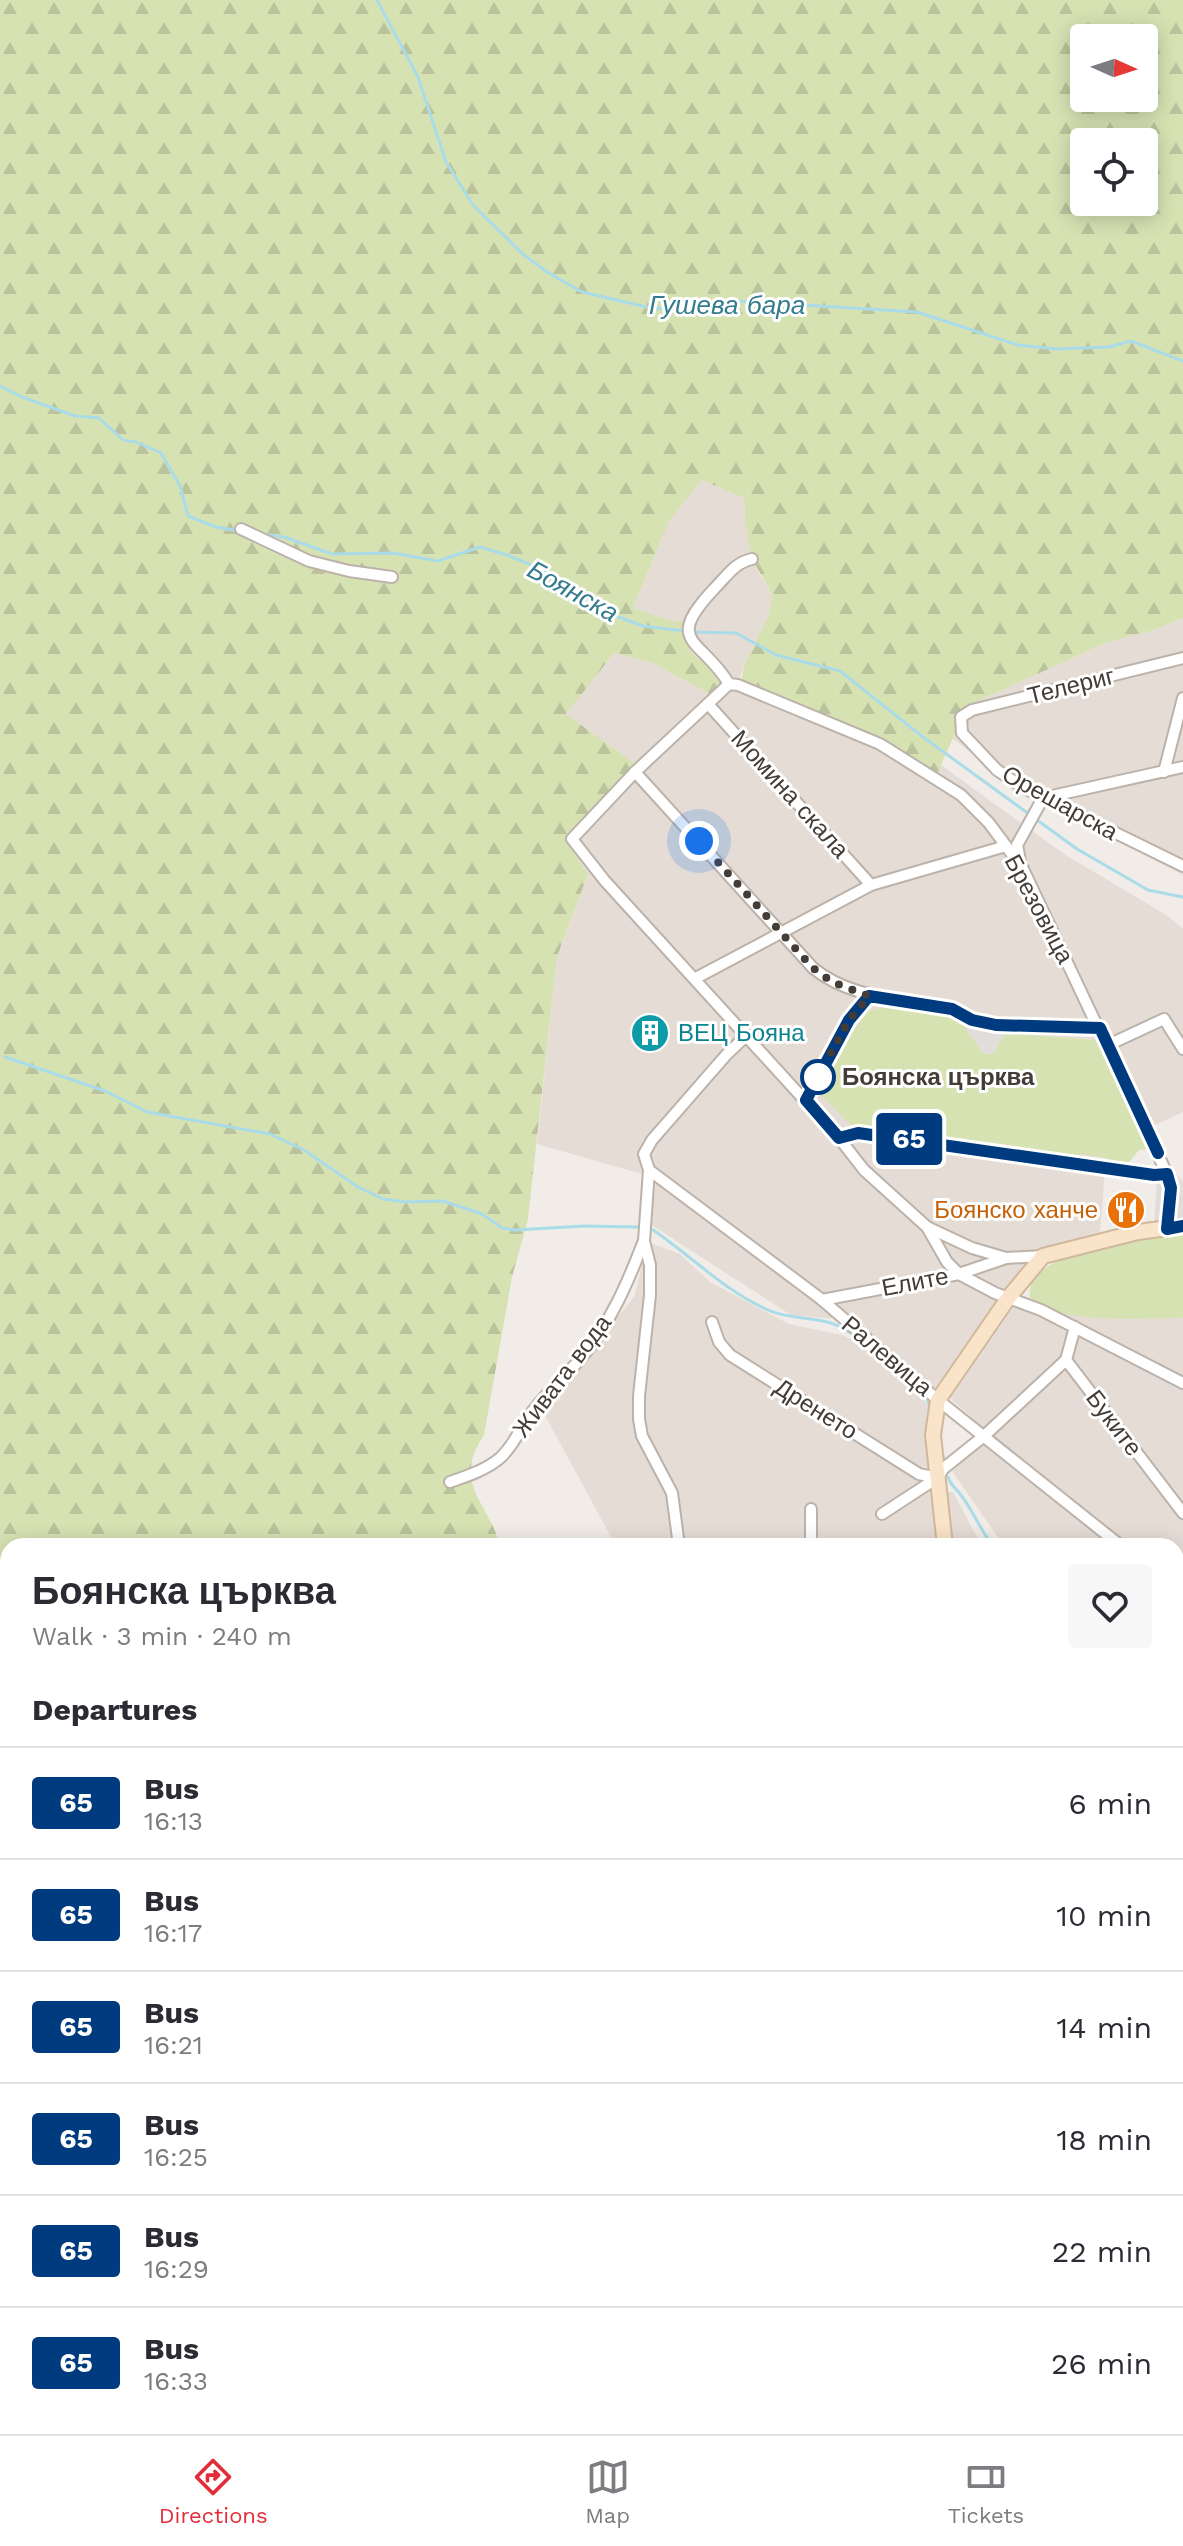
<!DOCTYPE html>
<html lang="en">
<head>
<meta charset="utf-8">
<style>
  :root { --surface:#fff; --page:#f7f7f7; --text:#2b2b33; --muted:#7c7c81; --line:#e1e1e2; --accent:#e32c37 }
  body { margin:0; font-family:"Work Sans",sans-serif; background:var(--page); color:var(--text); height:100vh; display:flex; flex-direction:column; font-size:30px; white-space:nowrap }
  * { box-sizing:border-box; margin:0 }
  p { font-size:26px; color:var(--muted) }
  .icon { flex:none; width:44px; height:44px; fill:none; stroke:currentColor; stroke-width:2; stroke-linecap:round; stroke-linejoin:round }
  .map { position:relative; flex:1; overflow:hidden }
  .side { position:absolute; left:0px; top:1538px; width:1184px; height:896px; display:flex; flex-direction:column; background:var(--surface); border-radius:24px 24px 0 0; box-shadow:0 4px 20px #0003 }
  .side>* { flex:none }
  .badge { padding:0 16px; border-radius:6px; font-size:28px; line-height:52px }
  .needle { width:52px; rotate:93deg }
  .controls { position:absolute; left:1070px; top:24px; display:grid; gap:16px }
  .controls a { display:grid; place-items:center; width:88px; height:88px; border-radius:8px; background:var(--surface); box-shadow:0 4px 20px #0003; font-size:40px }
  .you { position:absolute; width:40px; height:40px; margin:-20px; border:6px solid #fff; border-radius:50%; background:#1a73e8; box-shadow:0 0 0 12px #1a73e833 }
  .map>.badge { position:absolute; translate:-50% -50%; box-shadow:0 0 0 4px #fff }
  h2 { padding:0 32px; font-size:30px; line-height:72px }
  .round { display:grid; place-items:center; flex:none; width:84px; height:84px; border-radius:8px; background:var(--page) }
  .summary { display:flex; align-items:center; justify-content:space-between; height:136px; padding:0 32px }
  h1 { font-size:38px; font-weight:800; line-height:60px }
  ul { padding:0; list-style:none }
  li { display:flex; align-items:center; gap:24px; height:112px; padding:0 32px; border-top:2px solid var(--line) }
  li div { flex:1 }
  li b { display:block; font-size:30px }
  li em { font-style:normal }
  li .badge { min-width:88px; font-weight:700; text-align:center }
  .dock { display:flex; justify-content:space-around; align-items:center; height:112px; border-top:2px solid var(--line); background:var(--surface); font-size:22px; color:var(--muted) }
  .dock a { display:grid; justify-items:center; gap:4px }
  .dock .active { color:var(--accent) }
  .map>svg:first-child { display:block }
  .residential { fill:#e5ddd5 }
  .forest { fill:url(#forest-firs); fill-rule:evenodd }
  .park { fill:#d7e2b3 }
  .parking { fill:#e0dddb }
  .lines { fill:none; stroke-linecap:round; stroke-linejoin:round }
  .stream { stroke:#a9dce8; stroke-width:3 }
  .street-casing { stroke:#bcb2aa; stroke-width:14 }
  .secondary-casing { stroke:#d0b89d; stroke-width:18 }
  .street { stroke:#fff; stroke-width:10 }
  .secondary { stroke:#f9e3c9; stroke-width:14 }
  .line-casing { stroke:#fff; stroke-width:18 }
  .line { stroke:#003b80; stroke-width:12 }
  .walk { stroke:#443c37; stroke-width:8; stroke-dasharray:0 14.4 }
  .stop-dot { fill:#fff; stroke:#003b80; stroke-width:4 }
  .labels { text-anchor:middle; stroke-width:6; stroke-linejoin:round; paint-order:stroke }
  .street-label { font-size:24px; fill:#443c37; stroke:#fff }
  .culture-label { font-size:24px; fill:#0d838f; stroke:#fff; text-anchor:start }
  .stop-label { font-size:24px; font-weight:bold; fill:#443c37; stroke:#fff; text-anchor:start }
  .food-label { font-size:24px; fill:#c56008; stroke:#fff; text-anchor:end }
  .water-label { font-size:26px; font-style:italic; fill:#357b8e; stroke:#fff }
</style>
</head>
<body>
<div class="map">
<svg width="1183" height="2434" viewBox="0 0 1183 2434">
  <defs>
    <pattern id="forest-firs" width="22" height="20" patternUnits="userSpaceOnUse" patternTransform="scale(2)"><rect width="22" height="20" fill="#d7e2b3"/><path d="M5 1l3.5 6h-7zM16 11l3.5 6h-7z" fill="#bac39b"/></pattern>
  </defs>
  <rect width="100%" height="100%" fill="#f1ece7"/>
  <g class="residential">
    <polygon points="702,480 744,498 745,522 757,570 772,594 769,615 744,665 738,684 880,744 935,778 941,765 1064,854 1168,916 1183,929 1183,1112 1144,1130 1096,1040 1006,1033 955,1013 852,1126 1081,1159 1083,1154 1087,1154 1106,1158 1100,1232 1031,1260 930,1395 837,1319 791,1315 650,1224 656,1178 537,1144 557,957 588,875 569,845 571,833 637,766 566,714 614,653 652,663 712,695 711,668 689,650 672,621 633,608 669,521"/>
    <polygon points="1183,618 1183,875 1029,796 952,738 966,706 1108,642 1151,631"/>
    <polygon points="648,1242 680,1254 710,1282 789,1324 842,1335 867,1348 924,1396 931,1417 940,1546 616,1546 542,1410 634,1297"/>
    <polygon points="1030,1297 1036,1303 1108,1318 1183,1318 1183,1705 1176,1700 1176,1546 1004,1546 952,1471 992,1436 950,1398 1013,1307"/>
    <polygon points="944,1492 953,1492 977,1537 987,1546 951,1546"/>
    <polygon points="1183,1762 1183,2434 866,2434 871,2426 1176,2426 1176,1772"/>
    <polygon points="385,2426 846,2426 841,2434 371,2434"/>
  </g>
  <path class="forest" d="M 0,0 L 1183,0 L 1183,618 L 1151,631 L 1108,642 L 967,706 L 935,779 L 880,744 L 738,685 L 742,678 L 744,665 L 769,615 L 772,594 L 752,559 L 745,522 L 744,498 L 702,480 L 669,521 L 633,608 L 672,621 L 683,621 L 689,650 L 723,680 L 712,695 L 652,663 L 614,653 L 566,714 L 638,766 L 571,833 L 569,846 L 588,874 L 557,957 L 528,1219 L 512,1277 L 484,1435 C 451,1484 489,1502 500,1546 L 8,1546 L 8,2426 L 384,2426 L 371,2434 L 0,2434 ZM 1084,38 L 1144,38 L 1144,98 L 1084,98 ZM 1084,142 L 1144,142 L 1144,202 L 1084,202 Z"/>
  <g class="park">
    <polygon points="895,1004 955,1013 984,1054 993,1053 1006,1033 1096,1040 1151,1149 1139,1150 1126,1166 1107,1162 1106,1158 1083,1154 1082,1159 852,1126 816,1090 854,1024 866,1012"/>
    <path d="M 1172,1234 L 1183,1234 L 1183,1318 C 1144,1318 1059,1326 1030,1297 C 1023,1251 1140,1240 1172,1234 Z"/>
  </g>
  <g class="parking">
    <polygon points="955,1013 1006,1033 993,1053 984,1054"/>
    <polygon points="1160,1158 1167,1158 1174,1172 1183,1181 1183,1223 1154,1224 1157,1181 1150,1176"/>
  </g>
  <g class="lines">
    <g class="stream">
      <polyline points="377,0 418,77 446,162 473,205 524,255 547,272 582,292 651,308 702,310 736,301 917,312 1018,345 1055,349 1109,347 1131,341 1183,361"/>
      <polyline points="0,386 22,397 75,416 99,418 123,440 136,442 161,453 180,486 188,516 216,527 239,531"/>
      <polyline points="263,534 284,537 332,554 392,553 438,561 480,547 507,555 553,574 586,600 613,615 643,626 685,631"/>
      <polyline points="692,632 736,633 776,655 840,671 923,737 1077,849 1148,890 1183,897"/>
      <polyline points="5,1057 105,1091 147,1112 270,1134 304,1150 358,1187 383,1199 405,1202 443,1201 482,1214 502,1228 515,1230 584,1226 638,1227"/>
      <path d="M 653,1230 C 693,1257 723,1290 768,1310 C 786,1318 804,1317 822,1321 C 842,1324 855,1336 870,1348"/>
      <polyline points="927,1396 929,1405"/>
      <polyline points="942,1453 944,1461"/>
      <path d="M 948,1477 C 951,1486 955,1487 960,1494 C 973,1510 980,1530 993,1546"/>
      <polyline points="0,1594 8,1613"/>
      <polyline points="0,1631 8,1632"/>
      <polyline points="1176,1706 1183,1710"/>
    </g>
    <defs>
      <g id="street">
        <polyline points="241,529 309,561 349,571 392,577"/>
        <polyline points="1183,658 972,710 961,717 962,733 997,770 1022,787 1183,866"/>
        <polyline points="729,684 635,772 572,839 605,881 839,1138 864,1170 927,1227 947,1262 959,1274 995,1293 1041,1310 1183,1383"/>
        <polyline points="729,684 738,685 880,744 961,795 989,823 1023,869 1167,1174 1171,1188 1167,1229"/>
        <path d="M 729,684 C 702,638 662,644 714,589 C 727,576 734,563 752,559"/>
        <polyline points="708,704 871,885"/>
        <path d="M 635,772 L 813,968 C 852,1000 901,997 948,1008 C 958,1010 966,1018 976,1021 C 1015,1031 1059,1028 1100,1028"/>
        <polyline points="1164,772 1183,698"/>
        <polyline points="1043,798 1183,767"/>
        <polyline points="1020,861 1017,845 1043,798"/>
        <polyline points="696,978 871,885 1006,846"/>
        <polyline points="1108,1045 1164,1019 1183,1049"/>
        <polyline points="806,1100 849,1020 869,996"/>
        <polyline points="839,1138 858,1133 1154,1175 1167,1174"/>
        <polyline points="649,1170 821,1299 938,1400 1121,1546"/>
        <polyline points="927,1227 972,1248 1006,1258 1043,1256"/>
        <polyline points="822,1300 959,1274 1006,1258"/>
        <polyline points="712,1322 719,1342 730,1355 919,1474 937,1478"/>
        <polyline points="1075,1327 1066,1360 1183,1513"/>
        <path d="M 450,1482 C 467,1476 486,1470 500,1458 C 514,1446 521,1426 532,1412 C 547,1392 566,1376 582,1357 C 610,1324 628,1282 643,1243"/>
        <polyline points="811,1509 811,1546"/>
        <polyline points="882,1514 937,1478 944,1468 984,1436 1066,1360"/>
        <polyline points="679,1546 672,1493 642,1436 639,1419 639,1396 650,1295 650,1265 644,1241 649,1170 644,1154 652,1140 727,1054 747,1035"/>
        <polyline points="1176,1590 1183,1595"/>
        <polyline points="1176,1927 1183,1932"/>
        <polyline points="1176,2015 1183,2019"/>
        <polyline points="1176,2069 1183,2075"/>
        <polyline points="1176,2259 1183,2261"/>
        <polyline points="731,2434 739,2426"/>
        <polyline points="998,2434 1000,2426"/>
        <polyline points="1108,2434 1109,2426"/>
      </g>
      <g id="secondary">
        <polyline points="945,1546 933,1435 938,1400 1009,1297 1043,1256 1138,1232 1183,1226"/>
        <polyline points="1176,1738 1183,1723"/>
        <polyline points="851,2434 855,2426"/>
      </g>
    </defs>
    <use href="#street" class="street-casing"/>
    <use href="#secondary" class="secondary-casing"/>
    <use href="#street" class="street"/>
    <use href="#secondary" class="secondary"/>
  </g>
  <g class="lines">
    <defs>
      <polyline id="line" points="1158,1153 1100,1028 996,1025 972,1020 952,1009 869,996 849,1020 806,1100 839,1138 858,1133 1154,1175 1167,1174 1171,1188 1167,1229 1183,1226"/>
    </defs>
    <use href="#line" class="line-casing"/>
    <use href="#line" class="line"/>
    <polyline class="walk" points="699,841 813,968 832,982 869,996 849,1020 818,1077"/>
  </g>
  <defs>
    <symbol id="building-disc" viewBox="-11 -11 22 22"><circle r="9.5" fill="#0f9aa8" stroke="#fff"/><path d="M-4-6H4V6H1V3H-1V6H-4ZM-2.5-4.3h1.7v1.8h-1.7ZM.8-4.3h1.7v1.8H.8ZM-2.5-1h1.7V.8h-1.7ZM.8-1h1.7V.8H.8Z" fill="#fff"/></symbol>
    <symbol id="restaurant-disc" viewBox="-11 -11 22 22"><circle r="9.5" fill="#e8710a" stroke="#fff"/><path d="M-5-6h1v4h1v-4h1v4h1v-4h1v5L-1.5 .5V6h-2V.5L-5-1ZM5-6V6H3V1.5H1.5Q1.5-4 5-6Z" fill="#fff"/></symbol>
  </defs>
  <g fill-rule="evenodd">
    <use href="#building-disc" x="628" y="1011" width="44" height="44"/>
    <use href="#restaurant-disc" x="1104" y="1188" width="44" height="44"/>
  </g>
  <circle class="stop-dot" cx="818" cy="1077" r="16"/>
  <g class="labels">
    <g class="street-label">
      <text transform="translate(1071 686) rotate(-14)" y="8">Телериг</text>
      <text transform="translate(790 794) rotate(48)" y="8">Момина скала</text>
      <text transform="translate(1060 803) rotate(29)" y="8">Орешарска</text>
      <text transform="translate(1039 909) rotate(62)" y="8">Брезовица</text>
      <text transform="translate(915 1282) rotate(-11)" y="8">Елите</text>
      <text transform="translate(887 1356) rotate(40)" y="8">Ралевица</text>
      <text transform="translate(562 1376) rotate(-53)" y="8">Живата вода</text>
      <text transform="translate(816 1409) rotate(32)" y="8">Дренето</text>
      <text transform="translate(1114 1423) rotate(53)" y="8">Буките</text>
    </g>
    <g class="culture-label">
      <text x="678" y="1041">ВЕЦ Бояна</text>
    </g>
    <g class="stop-label">
      <text x="842" y="1085">Боянска църква</text>
    </g>
    <g class="food-label">
      <text x="1098" y="1218">Боянско ханче</text>
    </g>
    <g class="water-label">
      <text x="727" y="314">Гушева бара</text>
      <text transform="translate(573 591) rotate(29)" y="9">Боянска</text>
    </g>
  </g>
</svg>
<div class="controls">
<a><svg class="needle" viewBox="-14 -14 28 28"><path d="M0-13l5 13h-10z" fill="#e53935"/><path d="M0 13l5-13h-10z" fill="#7c7c81"/></svg></a>
<a><svg class="icon" aria-label="locate" viewBox="0 0 24 24"><circle cx="12" cy="12" r="6"/><path d="M12 2v4M12 18v4M2 12h4M18 12h4"/></svg></a>
</div>
<div class="you" style="left:699px;top:841px"></div>
<b class="badge" style="left:909px;top:1139px;background:#003b80;color:#fff">65</b>
<section class="side">
<div class="summary"><div><h1>Боянска църква</h1><p>Walk · 3 min · 240 m</p></div><a class="round"><svg class="icon" aria-label="heart" viewBox="0 0 24 24"><path d="M12 20l-8-8c-3-5 5-10 8-4 3-6 11-1 8 4z"/></svg></a></div>
<h2>Departures</h2>
<ul>
<li><span class="badge" style="background:#003b80;color:#fff">65</span><div><b>Bus</b><p>16:13</p></div><em>6 min</em></li>
<li><span class="badge" style="background:#003b80;color:#fff">65</span><div><b>Bus</b><p>16:17</p></div><em>10 min</em></li>
<li><span class="badge" style="background:#003b80;color:#fff">65</span><div><b>Bus</b><p>16:21</p></div><em>14 min</em></li>
<li><span class="badge" style="background:#003b80;color:#fff">65</span><div><b>Bus</b><p>16:25</p></div><em>18 min</em></li>
<li><span class="badge" style="background:#003b80;color:#fff">65</span><div><b>Bus</b><p>16:29</p></div><em>22 min</em></li>
<li><span class="badge" style="background:#003b80;color:#fff">65</span><div><b>Bus</b><p>16:33</p></div><em>26 min</em></li>
</ul>
</section>
</div>
<nav class="dock">
<a class="active"><svg class="icon" aria-label="directions" viewBox="0 0 24 24"><path d="M12 3l9 9-9 9-9-9zM9 14v-3h6M13 9l2 2-2 2"/></svg>Directions</a>
<a><svg class="icon" aria-label="map" viewBox="0 0 24 24"><path d="M3 6l6-2 6 2 6-2v14l-6 2-6-2-6 2zM9 4v14M15 6v14"/></svg>Map</a>
<a><svg class="icon" aria-label="tickets" viewBox="0 0 24 24"><path d="M3 7h18v10H3zM15 7v10"/></svg>Tickets</a>
</nav>
</body>
</html>
